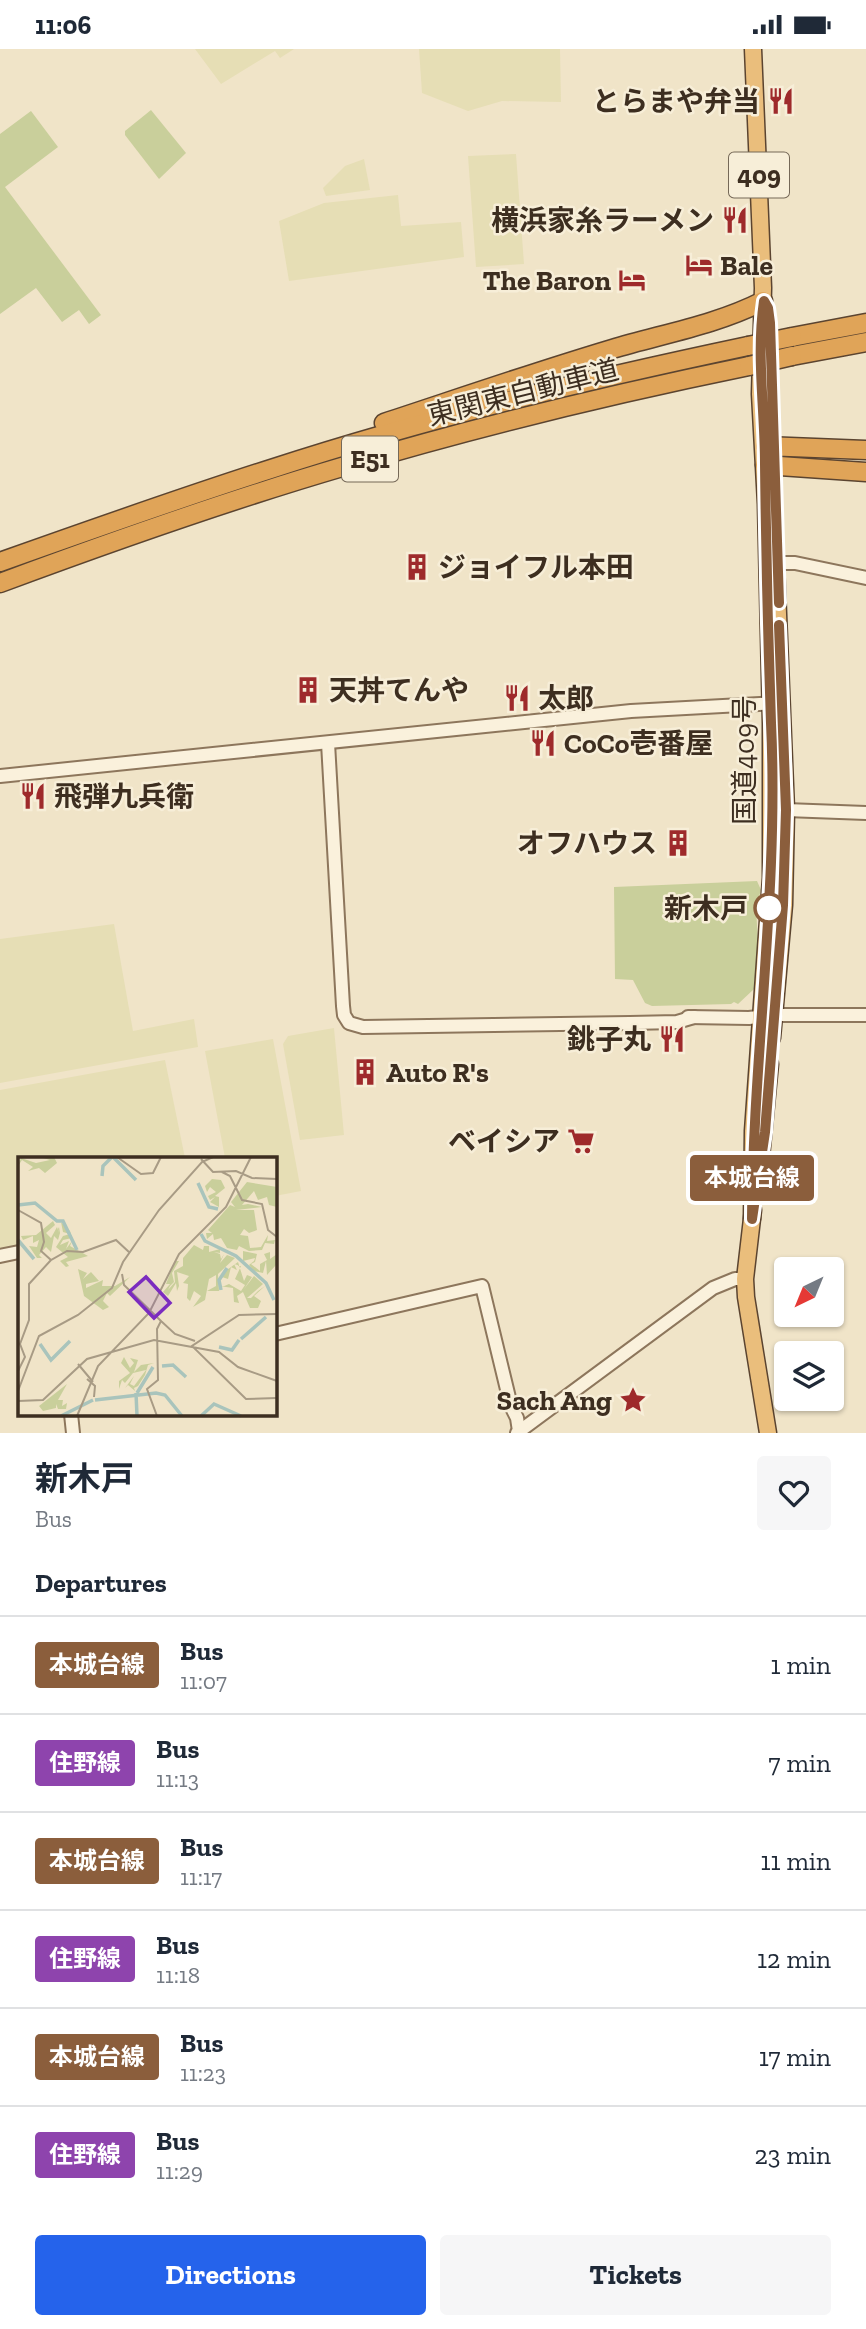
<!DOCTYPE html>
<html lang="en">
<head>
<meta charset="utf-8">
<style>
  :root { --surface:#fff; --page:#f6f6f7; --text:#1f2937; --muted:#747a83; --line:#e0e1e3; --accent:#2563eb }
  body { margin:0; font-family:"Zilla Slab","Noto Sans JP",serif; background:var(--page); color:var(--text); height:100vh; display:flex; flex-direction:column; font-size:26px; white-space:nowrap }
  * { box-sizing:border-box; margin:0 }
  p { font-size:23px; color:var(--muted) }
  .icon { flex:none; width:38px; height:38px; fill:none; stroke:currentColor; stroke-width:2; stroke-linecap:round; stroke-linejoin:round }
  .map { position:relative; height:1384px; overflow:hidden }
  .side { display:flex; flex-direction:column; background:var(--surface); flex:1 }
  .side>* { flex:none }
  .badge { padding:0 14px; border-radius:5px; font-size:24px; line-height:46px }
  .needle { width:46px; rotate:223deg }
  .fabs { position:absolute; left:774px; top:1208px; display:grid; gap:14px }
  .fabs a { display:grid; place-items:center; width:70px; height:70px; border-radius:7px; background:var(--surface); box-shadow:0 2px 5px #0004; font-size:35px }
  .map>.badge { position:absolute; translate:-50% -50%; box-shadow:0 0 0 4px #fff }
  h2 { padding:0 35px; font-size:26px; line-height:63px }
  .round { display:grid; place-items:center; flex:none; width:74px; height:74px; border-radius:7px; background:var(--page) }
  .overview { display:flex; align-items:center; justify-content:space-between; height:119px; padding:0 35px }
  h1 { font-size:33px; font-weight:700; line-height:52px }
  .cta { display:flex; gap:14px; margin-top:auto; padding:14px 35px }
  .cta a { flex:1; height:80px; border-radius:7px; background:var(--accent); color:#fff; font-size:28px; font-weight:700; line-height:80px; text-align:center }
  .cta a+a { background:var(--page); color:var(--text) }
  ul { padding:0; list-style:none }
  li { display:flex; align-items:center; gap:21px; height:98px; padding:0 35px; border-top:2px solid var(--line) }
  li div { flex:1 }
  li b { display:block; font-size:26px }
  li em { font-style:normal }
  li .badge { min-width:77px; font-weight:700; text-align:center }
  .status { display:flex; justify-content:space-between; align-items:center; height:49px; padding:0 35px; background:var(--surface); direction:ltr }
  .status svg { height:19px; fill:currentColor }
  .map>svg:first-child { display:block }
  .farmland { fill:#e6deb5 }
  .green { fill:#c9cf9b }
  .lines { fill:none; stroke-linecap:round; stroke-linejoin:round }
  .tertiary-casing { stroke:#8d765c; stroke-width:16 }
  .trunk-casing { stroke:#5b4430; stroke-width:19 }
  .motorway-casing { stroke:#5b4430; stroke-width:21 }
  .tertiary { stroke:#faf1dc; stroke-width:12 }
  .trunk { stroke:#eabe7c; stroke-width:16 }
  .motorway { stroke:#e0a458; stroke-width:18 }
  .motorway-bridge-casing { stroke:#5b4430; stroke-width:21; stroke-linecap:butt }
  .motorway-bridge { stroke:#e0a458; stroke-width:18 }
  .line-casing { stroke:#fff; stroke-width:16 }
  .line { stroke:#8b5e3c; stroke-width:10 }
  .stop-dot { fill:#fff; stroke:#8b5e3c; stroke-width:3.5 }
  .labels { text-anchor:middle; stroke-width:5; stroke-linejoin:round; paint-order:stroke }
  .shield { fill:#f7eed8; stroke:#756857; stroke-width:2 }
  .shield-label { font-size:26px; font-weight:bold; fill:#3d2e20 }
  .poi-label { font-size:28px; font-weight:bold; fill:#3d2e20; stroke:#f7eed8; text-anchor:end }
  .street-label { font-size:28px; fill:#3d2e20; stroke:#f7eed8 }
  .stop-label { font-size:28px; font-weight:bold; fill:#3d2e20; stroke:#f7eed8; text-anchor:end }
  .inset-river { fill:none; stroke:#a9c4bc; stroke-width:3.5 }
  .inset-road { fill:none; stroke:#a89b85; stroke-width:2 }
  .view { fill:#7b2cbf; fill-opacity:0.15; stroke:#7b2cbf; stroke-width:3.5 }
  .inset-edge { fill:none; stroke:#3d2e20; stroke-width:3.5 }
</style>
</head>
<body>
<div class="status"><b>11:06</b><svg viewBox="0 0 49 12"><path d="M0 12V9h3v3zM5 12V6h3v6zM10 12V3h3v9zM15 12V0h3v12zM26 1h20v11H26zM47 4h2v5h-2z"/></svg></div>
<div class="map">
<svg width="866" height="1384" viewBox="0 0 866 1384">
  <rect width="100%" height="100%" fill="#f0e4c8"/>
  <g class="farmland">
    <polygon points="195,0 294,0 280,9 275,2 221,35"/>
    <polygon points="419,0 560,0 561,53 502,52 468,62 422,44"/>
    <polygon points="516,105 524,215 476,218 468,107"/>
    <polygon points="364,110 370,141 326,147 323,139 345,117"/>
    <polygon points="398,146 401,177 461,173 464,208 289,232 279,172 324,154"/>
    <polygon points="114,875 133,982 194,970 198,998 0,1034 0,890"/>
    <polygon points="334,979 344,1086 300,1091 283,995 288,987"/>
    <polygon points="273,990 301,1142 275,1147 275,1109 225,1109 205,1002"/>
    <polygon points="165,1011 185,1109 19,1109 19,1201 0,1202 0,1041"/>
  </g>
  <g class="green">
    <polygon points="151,61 186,104 159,130 125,86 125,82"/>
    <polygon points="31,62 58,98 5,138 101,266 89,275 79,261 62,273 36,239 0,265 0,85"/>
    <polygon points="757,832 761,841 756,857 758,895 754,940 738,955 734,953 731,955 652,957 645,954 633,931 615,930 614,838"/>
  </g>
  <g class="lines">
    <defs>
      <g id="tertiary">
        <polyline points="776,514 795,514 866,529"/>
        <polyline points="328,694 343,957 344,966 349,974 363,978 630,974 677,973 694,968"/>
        <polyline points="0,727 631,662 776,654"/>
        <polyline points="786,761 866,764"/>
        <polyline points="688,968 749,969 774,966 866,966"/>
        <polyline points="0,1207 19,1203"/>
        <polyline points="275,1285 482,1237 511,1357 517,1369 519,1382"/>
        <polyline points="71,1365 73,1384"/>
        <polyline points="517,1384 713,1239 735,1230 745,1230"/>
      </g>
      <g id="trunk">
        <polyline points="772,989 784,856 786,761 776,516"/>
        <polyline points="761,1108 770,1015"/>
        <polyline points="753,1161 745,1230 746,1248 768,1384"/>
        <polyline points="752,1170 753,1082 771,829 771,674 766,455 760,345 763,239 753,0"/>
      </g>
      <g id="motorway">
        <polyline points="792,288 866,274"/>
        <polyline points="792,307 866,293"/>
        <path d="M 384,374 C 460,349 535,323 612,300 C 662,285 716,276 763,252"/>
        <polyline points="765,397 866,401"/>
        <polyline points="765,416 866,423"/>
        <path d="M 0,513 C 90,481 180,449 271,420 C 427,369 587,331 748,297"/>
        <path d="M 0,534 C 113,492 226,452 342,418 C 476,378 612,345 749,317"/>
      </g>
    </defs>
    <use href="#tertiary" class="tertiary-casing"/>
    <use href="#trunk" class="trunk-casing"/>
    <use href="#motorway" class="motorway-casing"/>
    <use href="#tertiary" class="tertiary"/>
    <use href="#trunk" class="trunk"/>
    <use href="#motorway" class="motorway"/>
    <defs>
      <g id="motorway-bridge">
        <polyline points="748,297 792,288"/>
        <polyline points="749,317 792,307"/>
      </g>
    </defs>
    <use href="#motorway-bridge" class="motorway-bridge-casing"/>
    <use href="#motorway-bridge" class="motorway-bridge"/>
  </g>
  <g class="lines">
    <defs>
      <path id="line" d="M 779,554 L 770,274 L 768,259 L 764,252 C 756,307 765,361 765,415 C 766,502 768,588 771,674 C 779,840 753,1004 752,1170 L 765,1083 L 783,856 L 786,761 L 779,576"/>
    </defs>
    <use href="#line" class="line-casing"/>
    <use href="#line" class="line"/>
  </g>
  <defs>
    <symbol id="restaurant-bare" viewBox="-9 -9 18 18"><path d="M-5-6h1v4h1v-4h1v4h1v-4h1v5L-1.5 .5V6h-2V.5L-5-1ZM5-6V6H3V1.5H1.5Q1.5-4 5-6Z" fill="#9e2a2b" stroke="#f7eed8" stroke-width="2.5" paint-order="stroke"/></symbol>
    <symbol id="hotel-bare" viewBox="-9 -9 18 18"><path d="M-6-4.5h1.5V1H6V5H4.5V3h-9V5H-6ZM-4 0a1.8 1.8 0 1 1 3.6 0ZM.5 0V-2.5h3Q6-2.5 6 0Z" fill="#9e2a2b" stroke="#f7eed8" stroke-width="2.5" paint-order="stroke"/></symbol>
    <symbol id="building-bare" viewBox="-9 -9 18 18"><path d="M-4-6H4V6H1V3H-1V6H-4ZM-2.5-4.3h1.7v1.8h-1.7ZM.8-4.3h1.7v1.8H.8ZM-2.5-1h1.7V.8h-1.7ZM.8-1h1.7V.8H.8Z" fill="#9e2a2b" stroke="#f7eed8" stroke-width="2.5" paint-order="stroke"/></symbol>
    <symbol id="supermarket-bare" viewBox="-9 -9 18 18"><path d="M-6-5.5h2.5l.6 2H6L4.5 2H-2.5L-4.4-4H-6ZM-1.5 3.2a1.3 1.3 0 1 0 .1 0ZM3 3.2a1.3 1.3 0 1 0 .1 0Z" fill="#9e2a2b" stroke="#f7eed8" stroke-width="2.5" paint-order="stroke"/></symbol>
    <symbol id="sight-bare" viewBox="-9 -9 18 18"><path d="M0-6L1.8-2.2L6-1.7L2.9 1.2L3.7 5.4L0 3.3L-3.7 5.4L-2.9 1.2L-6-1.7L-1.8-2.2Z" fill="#9e2a2b" stroke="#f7eed8" stroke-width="2.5" paint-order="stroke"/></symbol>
  </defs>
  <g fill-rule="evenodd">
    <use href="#restaurant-bare" x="762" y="33" width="38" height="38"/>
    <use href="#restaurant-bare" x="716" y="152" width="38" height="38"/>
    <use href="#hotel-bare" x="680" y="197" width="38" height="38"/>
    <use href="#hotel-bare" x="613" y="212" width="38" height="38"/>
    <use href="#building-bare" x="398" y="499" width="38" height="38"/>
    <use href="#building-bare" x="289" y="622" width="38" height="38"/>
    <use href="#restaurant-bare" x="498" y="630" width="38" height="38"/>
    <use href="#restaurant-bare" x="524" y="675" width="38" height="38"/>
    <use href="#restaurant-bare" x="14" y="728" width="38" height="38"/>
    <use href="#building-bare" x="659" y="775" width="38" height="38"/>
    <use href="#restaurant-bare" x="653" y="971" width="38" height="38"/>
    <use href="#building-bare" x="346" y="1004" width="38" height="38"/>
    <use href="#supermarket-bare" x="562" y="1073" width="38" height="38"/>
    <use href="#sight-bare" x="614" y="1332" width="38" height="38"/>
  </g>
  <circle class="stop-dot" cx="769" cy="859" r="14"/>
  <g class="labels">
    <g class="shield">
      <rect x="729" y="103.5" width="60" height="45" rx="5"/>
      <rect x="342" y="387.5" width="56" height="45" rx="5"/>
    </g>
    <g class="shield-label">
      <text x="759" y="135">409</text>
      <text x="370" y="419">E51</text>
    </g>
    <g class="poi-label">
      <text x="760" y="62">とらまや弁当</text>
      <text x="714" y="181">横浜家糸ラーメン</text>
      <text x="720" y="226" text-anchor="start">Bale</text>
      <text x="611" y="241">The Baron</text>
      <text x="438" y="528" text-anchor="start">ジョイフル本田</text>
      <text x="329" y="651" text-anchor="start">天丼てんや</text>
      <text x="538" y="659" text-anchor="start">太郎</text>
      <text x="564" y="704" text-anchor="start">CoCo壱番屋</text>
      <text x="54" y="757" text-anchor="start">飛弾九兵衛</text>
      <text x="657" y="804">オフハウス</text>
      <text x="651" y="1000">銚子丸</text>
      <text x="386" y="1033" text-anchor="start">Auto R's</text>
      <text x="560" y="1102">ベイシア</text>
      <text x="612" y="1361">Sach Ang</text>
    </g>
    <g class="street-label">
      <text transform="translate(523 343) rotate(-14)" y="10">東関東自動車道</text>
      <text transform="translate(744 711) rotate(-90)" y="10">国道409号</text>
    </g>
    <g class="stop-label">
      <text x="748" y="869">新木戸</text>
    </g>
  </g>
  <g transform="translate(18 1108)">
    <rect width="259" height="259" fill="#f0e4c8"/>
    <path d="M 22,0 L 36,0 L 39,6 L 27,16 L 21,11 L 10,14 L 15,10 L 4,3 L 0,9 L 3,1 L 18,6 L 32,3 ZM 194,22 L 203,23 L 207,31 L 197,39 L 201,40 L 201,50 L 192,45 L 197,40 L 192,43 L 190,39 L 198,35 L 192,30 L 189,35 L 187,29 ZM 229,25 L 259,30 L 259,50 L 251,48 L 249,40 L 240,43 L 236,34 L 224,48 L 230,47 L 244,50 L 218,53 L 236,53 L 239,73 L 231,76 L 226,72 L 222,78 L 230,79 L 232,91 L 243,90 L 250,78 L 249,84 L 257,83 L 256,87 L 247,86 L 244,93 L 231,94 L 221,89 L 219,93 L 209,91 L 203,81 L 196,83 L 195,77 L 189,82 L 188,76 L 194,76 L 190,73 L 212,48 L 217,50 L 213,45 ZM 35,64 L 37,68 L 28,76 L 33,81 L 39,70 L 41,76 L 40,72 L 41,70 L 42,76 L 40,83 L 36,79 L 33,95 L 28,90 L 21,98 L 24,101 L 19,101 L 11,89 L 19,90 L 21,83 L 15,86 L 15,79 L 5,83 L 3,79 L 18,78 ZM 43,65 L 52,74 L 54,81 L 45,83 L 42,88 L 51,84 L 48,92 L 54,84 L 52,89 L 70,99 L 48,105 L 51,109 L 48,110 L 42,104 L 50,100 L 38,90 L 45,79 L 52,77 L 45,75 ZM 176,88 L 185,93 L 186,89 L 191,89 L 191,95 L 202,92 L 202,96 L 196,95 L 202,97 L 203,102 L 206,97 L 202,106 L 209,98 L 217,101 L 200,117 L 201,134 L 189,134 L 198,129 L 198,118 L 191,122 L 187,143 L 175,150 L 183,139 L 176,134 L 172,144 L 169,141 L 170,127 L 165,126 L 171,119 L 159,115 L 161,129 L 159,134 L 158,126 L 150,139 L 145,135 L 152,127 L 148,127 L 157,104 L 161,104 L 154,116 L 156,125 L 152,129 L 150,133 L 157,125 L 156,114 L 165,109 L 165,101 ZM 225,94 L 239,97 L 237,105 L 233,107 L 242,114 L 242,107 L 249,103 L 246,97 L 252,95 L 252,102 L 259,97 L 259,111 L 258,108 L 249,118 L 248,104 L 245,116 L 236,114 L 231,108 L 236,104 L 237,101 L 225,104 ZM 220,105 L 226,124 L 229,118 L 234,120 L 226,132 L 236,119 L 245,127 L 229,141 L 233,141 L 240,134 L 247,129 L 236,139 L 243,144 L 240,151 L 232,151 L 225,135 L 219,139 L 221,146 L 216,145 L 215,131 L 201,129 L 206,115 ZM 216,107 L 223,109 L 217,122 L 227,128 L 223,134 L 211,127 L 204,130 L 202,126 L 204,120 L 210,122 L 213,110 L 219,113 ZM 60,112 L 69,116 L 65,122 L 73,115 L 81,124 L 68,127 L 68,131 L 85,123 L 84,129 L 97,129 L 112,120 L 92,139 L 89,136 L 85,144 L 91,150 L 85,153 L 66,139 ZM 106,200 L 112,211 L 116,206 L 112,201 L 120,203 L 116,215 L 123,208 L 136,206 L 130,208 L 127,218 L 120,229 L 116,231 L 117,234 L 110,228 L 107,231 L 116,219 L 112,227 L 116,229 L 128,213 L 115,216 L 107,226 L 104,223 L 101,232 L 101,224 L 112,216 L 103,206 ZM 49,227 L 40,243 L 45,243 L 44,249 L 49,246 L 48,252 L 40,252 L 38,247 L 38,251 L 25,254 L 21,249 Z" fill="#c9cf9b" fill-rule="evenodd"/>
    <path class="inset-river" d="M 95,0 L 118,23M 84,19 L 85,9 L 94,0M 180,26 L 191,50 L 200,52M 0,48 L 17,46 L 39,64 L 45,64 L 59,93M 183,77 L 187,84 L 218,99 L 248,126 L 256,143M 0,83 L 16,102M 203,133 L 201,123 L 209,111M 223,182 L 248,160M 22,187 L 33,203 L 52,184M 201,190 L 214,193 L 221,183M 144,209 L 155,208 L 168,220M 118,236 L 119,259M 119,236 L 135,210M 77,243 L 138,236 L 147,238 L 164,259M 43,259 L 75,243M 183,259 L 196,247 L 223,259"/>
    <path class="inset-road" d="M 99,0 L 123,17 L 135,16 L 143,0M 183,2 L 195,15 L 218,14 L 234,21 L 259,22M 204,15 L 212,19 L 224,43 L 244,47 L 250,73 L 259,80M 0,53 L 23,66 L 26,85 L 23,94 L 33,103 L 49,94 L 65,95 L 98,83 L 112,96M 104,117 L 106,128 L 143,164 L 139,172 L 140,223 L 129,232 L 139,259M 259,157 L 221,158 L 174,189 L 228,242 L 259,241M 143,164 L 157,177 L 177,184M 60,207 L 75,225M 0,214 L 7,200 L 2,187 L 11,163 L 11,127 L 33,103M 69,222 L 77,229 L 76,240M 0,234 L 21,179 L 60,158 L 94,131 L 105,105 L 141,53 L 184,5 L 195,0M 0,244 L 25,243 L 69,202 L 136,183 L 201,195 L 220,210 L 259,224M 59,259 L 80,209 L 131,156 L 161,97 L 208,50 L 233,0"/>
    <path class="view" d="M 128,120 L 152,146 L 136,161 L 111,135 Z"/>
    <rect width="259" height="259" class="inset-edge"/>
  </g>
</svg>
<div class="fabs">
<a><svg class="needle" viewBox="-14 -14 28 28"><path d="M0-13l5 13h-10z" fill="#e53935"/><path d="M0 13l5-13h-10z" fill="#747a83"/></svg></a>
<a><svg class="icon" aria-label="layers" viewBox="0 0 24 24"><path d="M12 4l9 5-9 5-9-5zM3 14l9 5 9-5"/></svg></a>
</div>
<b class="badge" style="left:752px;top:1129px;background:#8b5e3c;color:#fff">本城台線</b>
</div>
<section class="side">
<div class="overview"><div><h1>新木戸</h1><p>Bus</p></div><a class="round"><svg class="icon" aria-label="heart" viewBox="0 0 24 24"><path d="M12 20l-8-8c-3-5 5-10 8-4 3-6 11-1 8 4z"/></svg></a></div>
<h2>Departures</h2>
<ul>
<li><span class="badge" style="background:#8b5e3c;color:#fff">本城台線</span><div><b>Bus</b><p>11:07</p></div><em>1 min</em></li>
<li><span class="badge" style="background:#8e44ad;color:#fff">住野線</span><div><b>Bus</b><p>11:13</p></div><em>7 min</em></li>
<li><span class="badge" style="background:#8b5e3c;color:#fff">本城台線</span><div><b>Bus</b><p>11:17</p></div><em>11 min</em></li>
<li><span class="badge" style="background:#8e44ad;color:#fff">住野線</span><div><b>Bus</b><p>11:18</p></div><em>12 min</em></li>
<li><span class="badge" style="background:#8b5e3c;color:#fff">本城台線</span><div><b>Bus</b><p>11:23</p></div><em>17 min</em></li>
<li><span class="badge" style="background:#8e44ad;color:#fff">住野線</span><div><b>Bus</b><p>11:29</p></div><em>23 min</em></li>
</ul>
<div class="cta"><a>Directions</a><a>Tickets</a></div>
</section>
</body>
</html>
